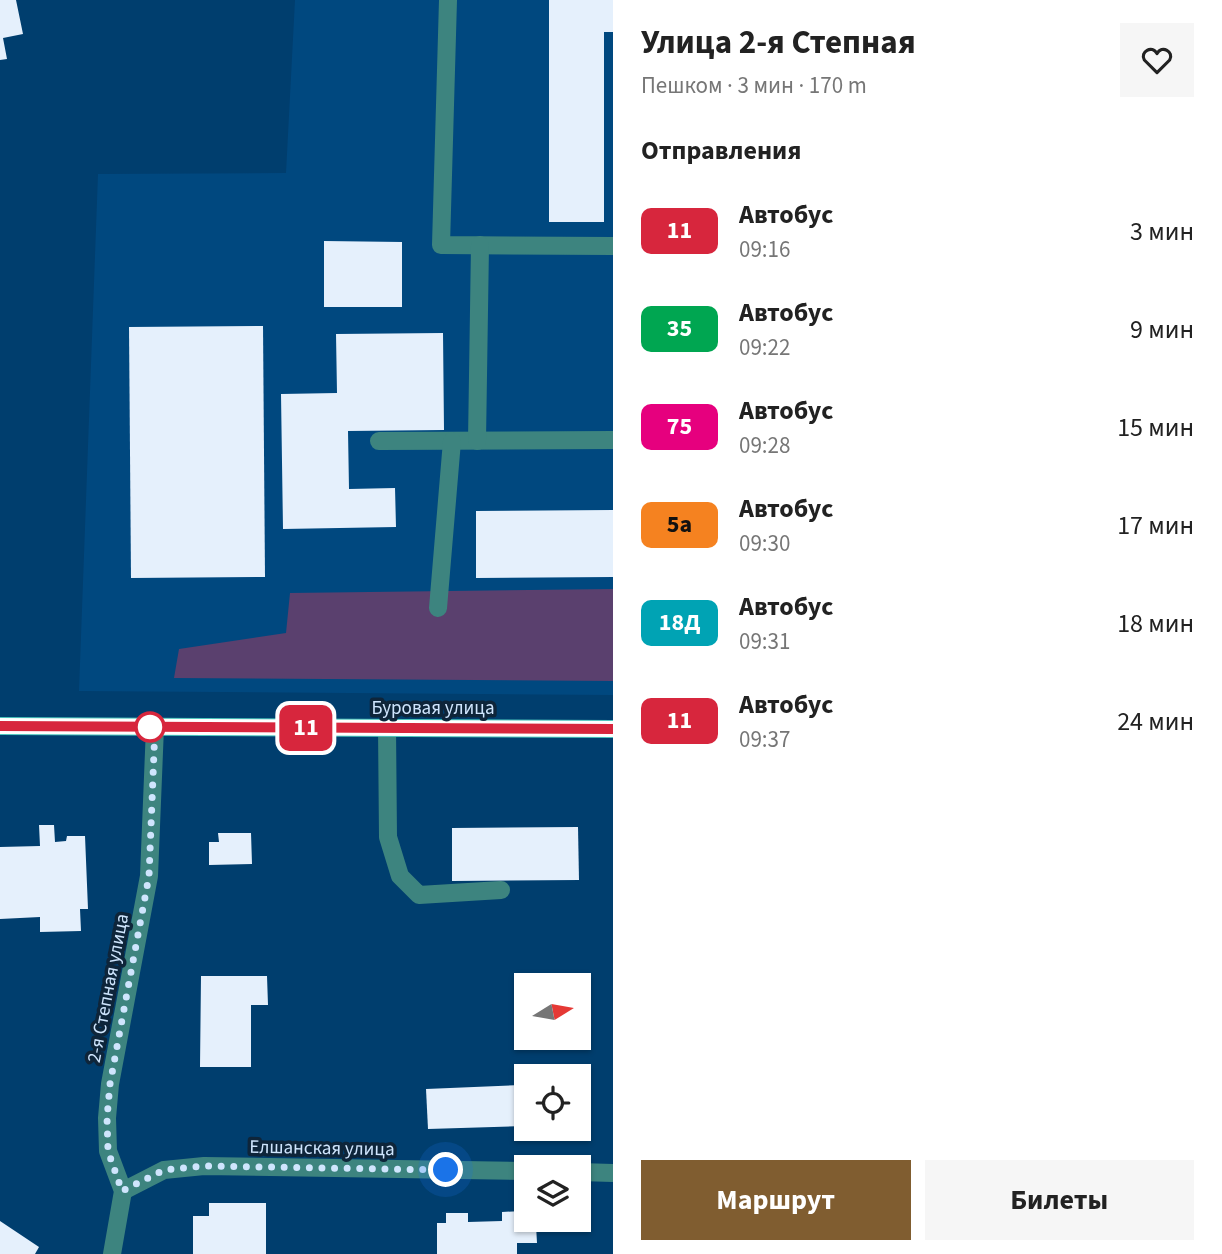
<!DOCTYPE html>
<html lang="ru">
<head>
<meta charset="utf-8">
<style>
  :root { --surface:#fff; --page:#f6f6f6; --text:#222; --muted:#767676; --accent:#805d30 }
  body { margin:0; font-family:"Source Sans 3",sans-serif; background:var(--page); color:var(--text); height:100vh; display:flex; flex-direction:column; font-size:26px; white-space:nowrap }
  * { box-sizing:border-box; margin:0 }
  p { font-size:23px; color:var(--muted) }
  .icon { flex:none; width:38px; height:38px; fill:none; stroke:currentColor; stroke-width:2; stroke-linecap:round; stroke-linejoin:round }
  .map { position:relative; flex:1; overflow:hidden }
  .sheet { display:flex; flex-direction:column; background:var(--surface); width:609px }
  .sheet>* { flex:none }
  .badge { padding:0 14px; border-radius:10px; font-size:24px; line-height:46px }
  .needle { width:46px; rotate:79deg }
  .buttons { position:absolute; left:514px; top:973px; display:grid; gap:14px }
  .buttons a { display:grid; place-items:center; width:77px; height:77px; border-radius:0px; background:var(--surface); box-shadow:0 2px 5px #0004; font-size:35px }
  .you { position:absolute; width:35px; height:35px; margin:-18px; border:5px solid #fff; border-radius:50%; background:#1a73e8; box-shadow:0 0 0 10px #1a73e833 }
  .map>.badge { position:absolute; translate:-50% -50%; box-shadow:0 0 0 4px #fff }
  h2 { padding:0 28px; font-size:26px; line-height:63px }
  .round { display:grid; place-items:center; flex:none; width:74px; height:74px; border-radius:0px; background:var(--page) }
  .headline { display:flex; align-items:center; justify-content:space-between; height:119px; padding:0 28px }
  h1 { font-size:33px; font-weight:700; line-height:52px }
  .action { display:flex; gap:14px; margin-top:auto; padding:14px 28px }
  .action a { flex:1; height:80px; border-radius:0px; background:var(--accent); color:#fff; font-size:28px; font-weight:700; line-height:80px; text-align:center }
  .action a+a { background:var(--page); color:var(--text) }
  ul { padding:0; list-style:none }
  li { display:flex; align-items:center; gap:21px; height:98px; padding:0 28px }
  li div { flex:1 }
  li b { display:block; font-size:26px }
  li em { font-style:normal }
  li .badge { min-width:77px; font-weight:700; text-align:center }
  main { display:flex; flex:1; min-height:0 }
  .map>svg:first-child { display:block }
  .built { fill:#00487f }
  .green { fill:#5a406e }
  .building { fill:#e5f0fc }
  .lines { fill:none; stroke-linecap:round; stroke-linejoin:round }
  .minor { stroke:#3d847f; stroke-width:18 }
  .major { stroke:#4ac5bd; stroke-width:18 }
  .line-casing { stroke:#fff; stroke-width:16 }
  .line { stroke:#d7263d; stroke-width:10 }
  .walk { stroke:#cfe5fd; stroke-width:7; stroke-dasharray:0 12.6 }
  .stop-dot { fill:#fff; stroke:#d7263d; stroke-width:3.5 }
  .labels { text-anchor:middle; stroke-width:7; stroke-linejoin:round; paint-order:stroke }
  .street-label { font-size:19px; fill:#cfe5fd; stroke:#0e253a }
</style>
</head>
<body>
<main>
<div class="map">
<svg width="613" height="1254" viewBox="0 0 613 1254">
  <rect width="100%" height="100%" fill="#003e6e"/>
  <polygon class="built" points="295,0 613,0 613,695 79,691 98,174 286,173"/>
  <polygon class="green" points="613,589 613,681 174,678 179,649 286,633 290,593"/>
  <g class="building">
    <polygon points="0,0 16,0 23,34 3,38 7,59 0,60"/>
    <polygon points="549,0 613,0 613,32 604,32 604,222 549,222"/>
    <polygon points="324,241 402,242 402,307 324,307"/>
    <polygon points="263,326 265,577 131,578 129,327"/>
    <polygon points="443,333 444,430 348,431 349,489 395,488 396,527 283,529 281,394 337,393 336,334"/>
    <polygon points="613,510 613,577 476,578 476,511"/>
    <polygon points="39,825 54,825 55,842 66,841 67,836 85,836 88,909 80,909 81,931 40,932 40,917 0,919 0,847 40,846"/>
    <polygon points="578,827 579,880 452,881 452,828"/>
    <polygon points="218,833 251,833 252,864 209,865 209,842 219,842"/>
    <polygon points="201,976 267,976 268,1005 251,1005 251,1067 200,1067"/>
    <polygon points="521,1085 523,1126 428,1129 426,1089"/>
    <polygon points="209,1203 266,1203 266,1254 193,1254 193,1216 209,1216"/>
    <polygon points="523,1211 524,1225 536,1225 537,1243 517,1243 517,1254 437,1254 437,1223 446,1223 446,1213 468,1213 468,1222 502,1221 502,1212"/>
    <polygon points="0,1221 39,1247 35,1254 0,1254"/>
  </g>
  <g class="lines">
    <g class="minor">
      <polyline points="448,0 441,245 613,246"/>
      <polyline points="379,441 613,440"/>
      <polyline points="477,441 480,245"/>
      <polyline points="438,608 452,441"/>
      <polyline points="387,728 388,837 400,876 419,895 501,890"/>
      <polyline points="579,1172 613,1173"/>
      <polyline points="123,1191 164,1170 204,1166 527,1171"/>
      <polyline points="112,1254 123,1191 108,1151 107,1118 110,1084 149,876 155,727"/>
    </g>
    <polyline class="major" points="0,726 613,729"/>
  </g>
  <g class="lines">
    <defs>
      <polyline id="line" points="0,726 613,729"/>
    </defs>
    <use href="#line" class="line-casing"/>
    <use href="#line" class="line"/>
    <polyline class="walk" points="150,727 155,727 149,876 110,1084 107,1118 108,1151 122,1191 164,1170 204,1166 446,1170"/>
  </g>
  <circle class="stop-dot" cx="150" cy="727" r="14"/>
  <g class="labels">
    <g class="street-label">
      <text x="433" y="714">Буровая улица</text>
      <text transform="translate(107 988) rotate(-79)" y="7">2-я Степная улица</text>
      <text transform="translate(322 1147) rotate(1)" y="7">Елшанская улица</text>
    </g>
  </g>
</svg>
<div class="buttons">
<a><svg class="needle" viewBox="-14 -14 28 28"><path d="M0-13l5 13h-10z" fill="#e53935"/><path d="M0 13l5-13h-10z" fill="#767676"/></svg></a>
<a><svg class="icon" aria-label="locate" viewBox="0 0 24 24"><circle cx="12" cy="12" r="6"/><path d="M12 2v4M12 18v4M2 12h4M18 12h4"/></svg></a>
<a><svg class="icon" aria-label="layers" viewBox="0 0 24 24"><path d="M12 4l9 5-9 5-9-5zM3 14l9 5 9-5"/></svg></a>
</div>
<div class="you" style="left:446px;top:1170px"></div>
<b class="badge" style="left:306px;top:728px;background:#d7263d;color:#fff">11</b>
</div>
<section class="sheet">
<div class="headline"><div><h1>Улица 2-я Степная</h1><p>Пешком · 3 мин · 170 m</p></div><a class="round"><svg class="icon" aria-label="heart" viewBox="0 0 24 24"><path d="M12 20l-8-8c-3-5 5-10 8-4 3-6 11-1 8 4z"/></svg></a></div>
<h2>Отправления</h2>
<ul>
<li><span class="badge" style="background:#d7263d;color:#fff">11</span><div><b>Автобус</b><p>09:16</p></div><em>3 мин</em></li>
<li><span class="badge" style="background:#00a651;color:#fff">35</span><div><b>Автобус</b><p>09:22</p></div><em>9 мин</em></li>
<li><span class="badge" style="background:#e6007e;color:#fff">75</span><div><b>Автобус</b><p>09:28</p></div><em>15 мин</em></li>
<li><span class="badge" style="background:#f58220;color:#111">5а</span><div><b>Автобус</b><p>09:30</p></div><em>17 мин</em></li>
<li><span class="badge" style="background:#00a3b4;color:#fff">18Д</span><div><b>Автобус</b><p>09:31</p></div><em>18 мин</em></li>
<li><span class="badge" style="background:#d7263d;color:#fff">11</span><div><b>Автобус</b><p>09:37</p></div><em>24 мин</em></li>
</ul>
<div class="action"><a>Маршрут</a><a>Билеты</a></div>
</section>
</main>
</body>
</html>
